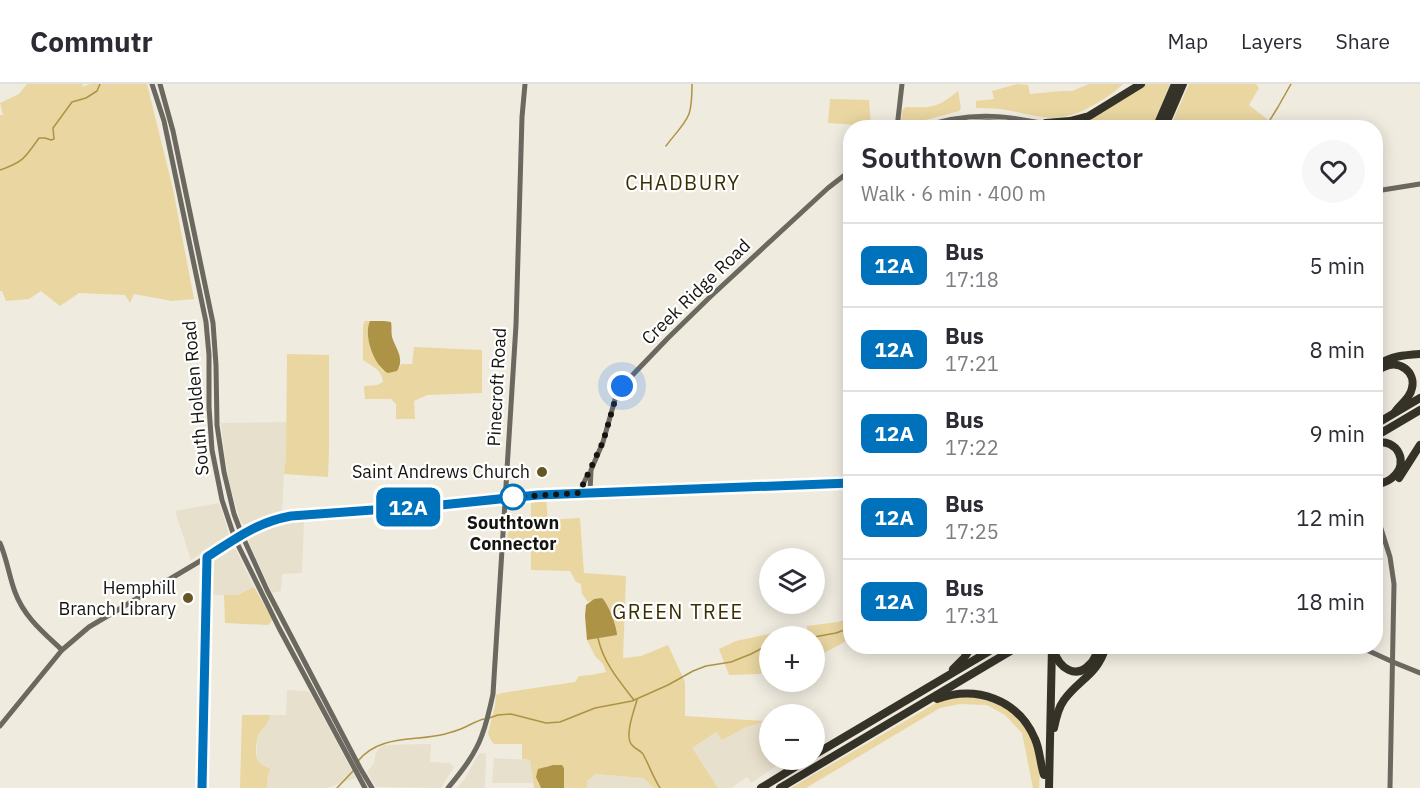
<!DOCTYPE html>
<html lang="en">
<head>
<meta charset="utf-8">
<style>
  :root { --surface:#fff; --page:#f7f7f7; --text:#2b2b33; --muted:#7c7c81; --line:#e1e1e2 }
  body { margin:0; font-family:"IBM Plex Sans",sans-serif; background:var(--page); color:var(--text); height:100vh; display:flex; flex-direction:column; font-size:22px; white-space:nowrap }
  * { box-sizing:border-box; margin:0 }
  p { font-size:20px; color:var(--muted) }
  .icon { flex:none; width:33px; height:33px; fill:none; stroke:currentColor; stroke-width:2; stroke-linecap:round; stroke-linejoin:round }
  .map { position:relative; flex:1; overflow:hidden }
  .sheet { position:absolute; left:843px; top:36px; width:540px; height:534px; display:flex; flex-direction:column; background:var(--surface); border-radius:24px; box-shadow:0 3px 15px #0003 }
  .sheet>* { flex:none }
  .badge { padding:0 12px; border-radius:9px; font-size:21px; line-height:39px }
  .controls { position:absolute; left:759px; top:464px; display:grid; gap:12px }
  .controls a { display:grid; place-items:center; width:66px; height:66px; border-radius:50%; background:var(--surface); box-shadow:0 3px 15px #0003; font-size:30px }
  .you { position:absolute; width:30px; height:30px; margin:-15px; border:4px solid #fff; border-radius:50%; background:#1a73e8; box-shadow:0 0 0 9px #1a73e833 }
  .map>.badge { position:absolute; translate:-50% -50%; box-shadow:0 0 0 3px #fff }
  .round { display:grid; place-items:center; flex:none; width:63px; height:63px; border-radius:32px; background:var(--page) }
  .head { display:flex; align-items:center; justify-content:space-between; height:102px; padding:0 18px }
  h1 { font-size:28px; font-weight:600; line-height:45px }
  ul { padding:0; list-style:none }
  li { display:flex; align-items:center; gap:18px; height:84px; padding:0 18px; border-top:2px solid var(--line) }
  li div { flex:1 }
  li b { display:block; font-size:22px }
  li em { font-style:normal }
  li .badge { min-width:66px; font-weight:700; text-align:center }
  header { display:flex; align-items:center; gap:36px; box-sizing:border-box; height:84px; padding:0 30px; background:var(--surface); border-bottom:2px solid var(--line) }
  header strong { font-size:28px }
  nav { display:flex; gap:33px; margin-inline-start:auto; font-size:21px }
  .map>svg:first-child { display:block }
  .built { fill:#e7e0cc }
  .green { fill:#e9d6a1 }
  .water { fill:#ad9345 }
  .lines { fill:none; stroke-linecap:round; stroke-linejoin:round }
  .stream { stroke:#ad9345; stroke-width:1.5 }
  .secondary { stroke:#6b6860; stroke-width:5 }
  .highway { stroke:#353228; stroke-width:8 }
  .line-casing { stroke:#fff; stroke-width:14 }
  .line { stroke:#0072bc; stroke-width:9 }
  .walk { stroke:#161410; stroke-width:6; stroke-dasharray:0 10.8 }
  .poi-dot { fill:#675624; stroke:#fff; stroke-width:2 }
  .stop-dot { fill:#fff; stroke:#0072bc; stroke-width:3 }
  .labels { text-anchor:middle; stroke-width:4.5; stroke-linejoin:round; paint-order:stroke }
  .street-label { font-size:18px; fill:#161410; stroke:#fff }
  .poi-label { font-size:18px; fill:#161410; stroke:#fff; text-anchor:end }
  .stop-label { font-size:18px; font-weight:bold; fill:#161410; stroke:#fff }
  .neighbourhood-label { font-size:20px; letter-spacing:1.5px; fill:#3b2e03; stroke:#fff }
</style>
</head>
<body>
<header>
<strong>Commutr</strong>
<nav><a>Map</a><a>Layers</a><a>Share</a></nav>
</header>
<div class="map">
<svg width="1420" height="704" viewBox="0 0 1420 704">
  <rect width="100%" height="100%" fill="#f0ebdf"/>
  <g class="built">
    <polygon points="286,338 286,373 284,390 282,428 269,431 248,440 243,440 240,436 230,401 224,367 221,339"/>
    <polygon points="219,419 228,447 228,452 191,476 175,427"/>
    <polygon points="304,436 302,489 282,490 281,507 272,509 249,458 249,455 251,451 259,446 273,440"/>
    <polygon points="229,464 236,466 254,503 238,511 210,511 212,479 217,472"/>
    <polygon points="287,606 307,607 310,609 356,694 326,704 267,704 267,696 257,675 257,658 258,652 269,636 270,631 286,631"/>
    <polygon points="765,637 769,638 770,675 784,675 784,677 751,699 747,693 731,704 718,704 691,664 716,648 722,656 744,644"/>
    <polygon points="431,660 430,678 450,679 454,683 441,704 376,703 367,688 374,679 375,672 378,665 384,661"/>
    <polygon points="481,669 485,669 486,672 485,704 457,704 464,696 478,671"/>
    <polygon points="494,674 530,676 533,699 492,699"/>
    <polygon points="594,690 643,694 654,704 587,704 587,697"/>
  </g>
  <g class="green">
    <polygon points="27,0 83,0 82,3 90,0 147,0 173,105 194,215 172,217 134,210 130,219 125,211 79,209 60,222 41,207 29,215 6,217 2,207 0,207 0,31 3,31 0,19 19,10"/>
    <path d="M 1017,0 L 1028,1 L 1030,10 L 1061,7 L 1072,7 L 1089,0 L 1123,0 C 1106,16 1075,35 1051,34 C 1034,33 1017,27 1000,25 C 992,24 984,24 976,24 L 976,17 L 994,15 L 992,7 Z"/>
    <polygon points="1144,0 1170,0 1152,43 1076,44 1065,41"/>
    <polygon points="1189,0 1256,0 1259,4 1249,21 1277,43 1170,43"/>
    <path d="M 958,7 L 961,24 L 959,27 L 911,40 L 907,40 L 901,36 L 903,25 L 906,23 C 931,24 938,24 958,7 Z"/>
    <polygon points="830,15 869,16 871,42 828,39"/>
    <path d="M 365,237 L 370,237 C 363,251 374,276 383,287 L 400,283 L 401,280 L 412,280 L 414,263 L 482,266 L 482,309 L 427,311 L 414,317 L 415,335 L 396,335 L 396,320 L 391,315 L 365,315 L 364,302 L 377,301 L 383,298 C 382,286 372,282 363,276 L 363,241 Z"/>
    <polygon points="287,270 329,271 329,365 328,393 284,390 286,373"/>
    <path d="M 546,415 L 548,436 L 580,434 L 584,489 L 626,492 L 623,574 L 641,572 L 668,561 L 685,598 L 685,632 L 765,637 L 744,644 L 722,656 L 716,648 L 692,664 L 718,704 L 654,704 L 643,694 L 595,690 L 587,697 L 587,704 L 564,704 L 564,684 L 562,681 L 546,682 L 538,699 L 541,704 L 534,704 L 530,676 L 522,675 L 522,660 L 494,660 L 490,655 L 488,649 L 495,622 L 496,611 L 502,609 L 575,598 L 579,592 L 591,591 L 606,588 L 603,580 L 595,572 L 587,556 L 617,550 C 617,539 609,529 606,518 L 594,515 L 588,518 L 582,510 L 581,500 L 576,498 L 570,487 L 531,486 L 531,467 L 507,465 L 508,444 L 525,444 L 531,437 L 531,416 Z"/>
    <polygon points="254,503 272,535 271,538 268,541 225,539 224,511 238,511"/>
    <polygon points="850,534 850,555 815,574 814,552 800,552 808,550 807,542 838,538"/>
    <polygon points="783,547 783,552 770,552 769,582 760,590 729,591 719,565 736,557"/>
    <polygon points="980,613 1008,625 1031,651 1040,684 1039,704 1033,704 1022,649 1005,631 987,621 960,620 940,624 806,704 791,704 936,619 948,614"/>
    <path d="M 242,631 L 270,631 C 269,640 262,644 258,652 C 256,658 255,672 258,677 C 260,680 266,683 270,685 L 267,695 L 267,704 L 240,704 Z"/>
  </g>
  <g class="water">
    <path d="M 370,237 L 384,237 L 391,238 C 392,243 391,248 392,253 C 396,265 405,275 397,287 L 388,289 C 374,282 363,251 370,237 Z"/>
    <path d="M 602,514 C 608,519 617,543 617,551 L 587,556 L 585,532 L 586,521 L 594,515 Z"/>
    <polygon points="553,681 562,681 564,684 564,704 541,704 536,693 538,685"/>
  </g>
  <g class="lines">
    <g class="stream">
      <polyline points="1265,44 1278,23 1291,0"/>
      <path d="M 666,62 C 673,52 684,42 689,30 C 692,21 692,9 692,0"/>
      <path d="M 0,86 C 23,78 25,74 39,54 L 45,54 L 51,56 L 54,55 L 53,44 L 72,18 L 86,14 L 97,7 L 100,0"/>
      <polyline points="814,553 836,549 850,544"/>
      <path d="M 598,554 C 603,578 619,597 634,616"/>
      <path d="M 637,616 C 634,626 624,653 632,661 C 635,665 640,666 643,670 C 649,681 653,693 660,704"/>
      <polyline points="489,634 498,631 511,630 546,639 560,638 595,624 632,617 668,601 693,587 706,582 731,578 751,570 770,560"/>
      <path d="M 358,677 C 380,650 414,658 445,650 C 451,648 457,647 463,644 C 470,641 476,637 484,635"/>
      <polyline points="337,704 353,687"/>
    </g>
    <g class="secondary">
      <polyline points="152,0 164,37 206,238 209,271 209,323 212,366 222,416 235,455 279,544 365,704"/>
      <polyline points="160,0 173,47 213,239 216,281 217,341 224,388 234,430 242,451 267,506 360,684 372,704"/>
      <polyline points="897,44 902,0"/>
      <path d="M 920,44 C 973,25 1012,32 1065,44"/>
      <path d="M 939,44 C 973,35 1006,36 1040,44"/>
      <polyline points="1376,107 1420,100"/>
      <polyline points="590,408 591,386 603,358 616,312 622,302 668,254 710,213 828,104 850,87"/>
      <polyline points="579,409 588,390"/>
      <polyline points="1376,429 1390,473 1394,500 1390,704"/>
      <path d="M 0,459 C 7,475 9,492 15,508 C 24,533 44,549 62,566"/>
      <polyline points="1358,562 1393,578 1420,589"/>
      <polyline points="0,642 62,566 89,543 207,473 251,445 276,435 291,432 441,421 538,411 850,399"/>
      <path d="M 448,704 C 461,688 475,671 482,651 C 487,638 490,624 493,610 L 516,241 L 522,33 L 525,0"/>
    </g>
    <g class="highway">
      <polyline points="1046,39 1070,37 1089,32 1141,0"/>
      <polyline points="1156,44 1175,0"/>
      <polyline points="1164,44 1183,0"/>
      <path d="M 1378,281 C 1391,272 1404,271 1420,270"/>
      <path d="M 1376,289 C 1378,287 1381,284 1384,283 C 1399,275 1416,288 1412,304 C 1410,315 1400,320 1395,328"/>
      <polyline points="1376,340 1420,314"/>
      <polyline points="1376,352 1420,326"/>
      <path d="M 1376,359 C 1397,354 1410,379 1393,393 C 1388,398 1382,399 1376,401"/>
      <polyline points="1399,394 1420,361"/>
      <path d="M 1054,567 C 1059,584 1076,596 1090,580 C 1095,575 1097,569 1099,562"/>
      <polyline points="953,585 964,574 972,562"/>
      <path d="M 937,615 C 976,601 1018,615 1035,655 C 1040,666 1040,679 1044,691"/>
      <path d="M 1054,644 C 1056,634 1058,624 1064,616 C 1079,595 1098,591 1106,562"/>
      <polyline points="814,671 998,562"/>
      <polyline points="761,704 808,675"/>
      <polyline points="780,704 1019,562"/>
      <polyline points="1049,704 1052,562"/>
    </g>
  </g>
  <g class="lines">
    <defs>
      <path id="line" d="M 202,704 L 207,473 C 235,455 257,438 291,432 L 441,421 L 538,411 L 850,399"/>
    </defs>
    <use href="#line" class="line-casing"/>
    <use href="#line" class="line"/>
    <polyline class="walk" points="513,413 579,409 603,358 614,320 622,302"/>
  </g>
  <g class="poi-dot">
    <circle cx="542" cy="388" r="6"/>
    <circle cx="188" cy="514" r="6"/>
  </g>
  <circle class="stop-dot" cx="513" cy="413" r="12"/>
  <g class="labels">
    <g class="street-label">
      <text transform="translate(696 208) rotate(-44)" y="6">Creek Ridge Road</text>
      <text transform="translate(497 303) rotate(-87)" y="6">Pinecroft Road</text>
      <text transform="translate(196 314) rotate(-95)" y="6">South Holden Road</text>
    </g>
    <g class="poi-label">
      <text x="530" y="394">Saint Andrews Church</text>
      <text x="176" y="510">Hemphill<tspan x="176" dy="21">Branch Library</tspan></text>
    </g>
    <g class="stop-label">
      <text x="513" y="445">Southtown<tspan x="513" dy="21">Connector</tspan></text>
    </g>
    <g class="neighbourhood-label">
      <text x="683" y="106">CHADBURY</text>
      <text x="678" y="535">GREEN TREE</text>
    </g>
  </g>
</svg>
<div class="controls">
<a><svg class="icon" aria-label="layers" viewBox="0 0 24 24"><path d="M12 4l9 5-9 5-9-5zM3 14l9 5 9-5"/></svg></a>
<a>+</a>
<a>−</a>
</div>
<div class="you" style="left:622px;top:302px"></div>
<b class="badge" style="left:408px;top:423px;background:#0072bc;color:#fff">12A</b>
<section class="sheet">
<div class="head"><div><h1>Southtown Connector</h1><p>Walk · 6 min · 400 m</p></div><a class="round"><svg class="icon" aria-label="heart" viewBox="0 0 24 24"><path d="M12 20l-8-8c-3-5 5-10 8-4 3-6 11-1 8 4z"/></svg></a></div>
<ul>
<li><span class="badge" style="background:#0072bc;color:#fff">12A</span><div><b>Bus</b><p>17:18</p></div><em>5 min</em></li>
<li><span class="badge" style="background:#0072bc;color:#fff">12A</span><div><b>Bus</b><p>17:21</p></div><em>8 min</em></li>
<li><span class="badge" style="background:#0072bc;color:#fff">12A</span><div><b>Bus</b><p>17:22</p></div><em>9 min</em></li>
<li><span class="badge" style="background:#0072bc;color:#fff">12A</span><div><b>Bus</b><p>17:25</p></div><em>12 min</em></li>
<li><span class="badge" style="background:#0072bc;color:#fff">12A</span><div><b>Bus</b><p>17:31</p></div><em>18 min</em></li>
</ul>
</section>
</div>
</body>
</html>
